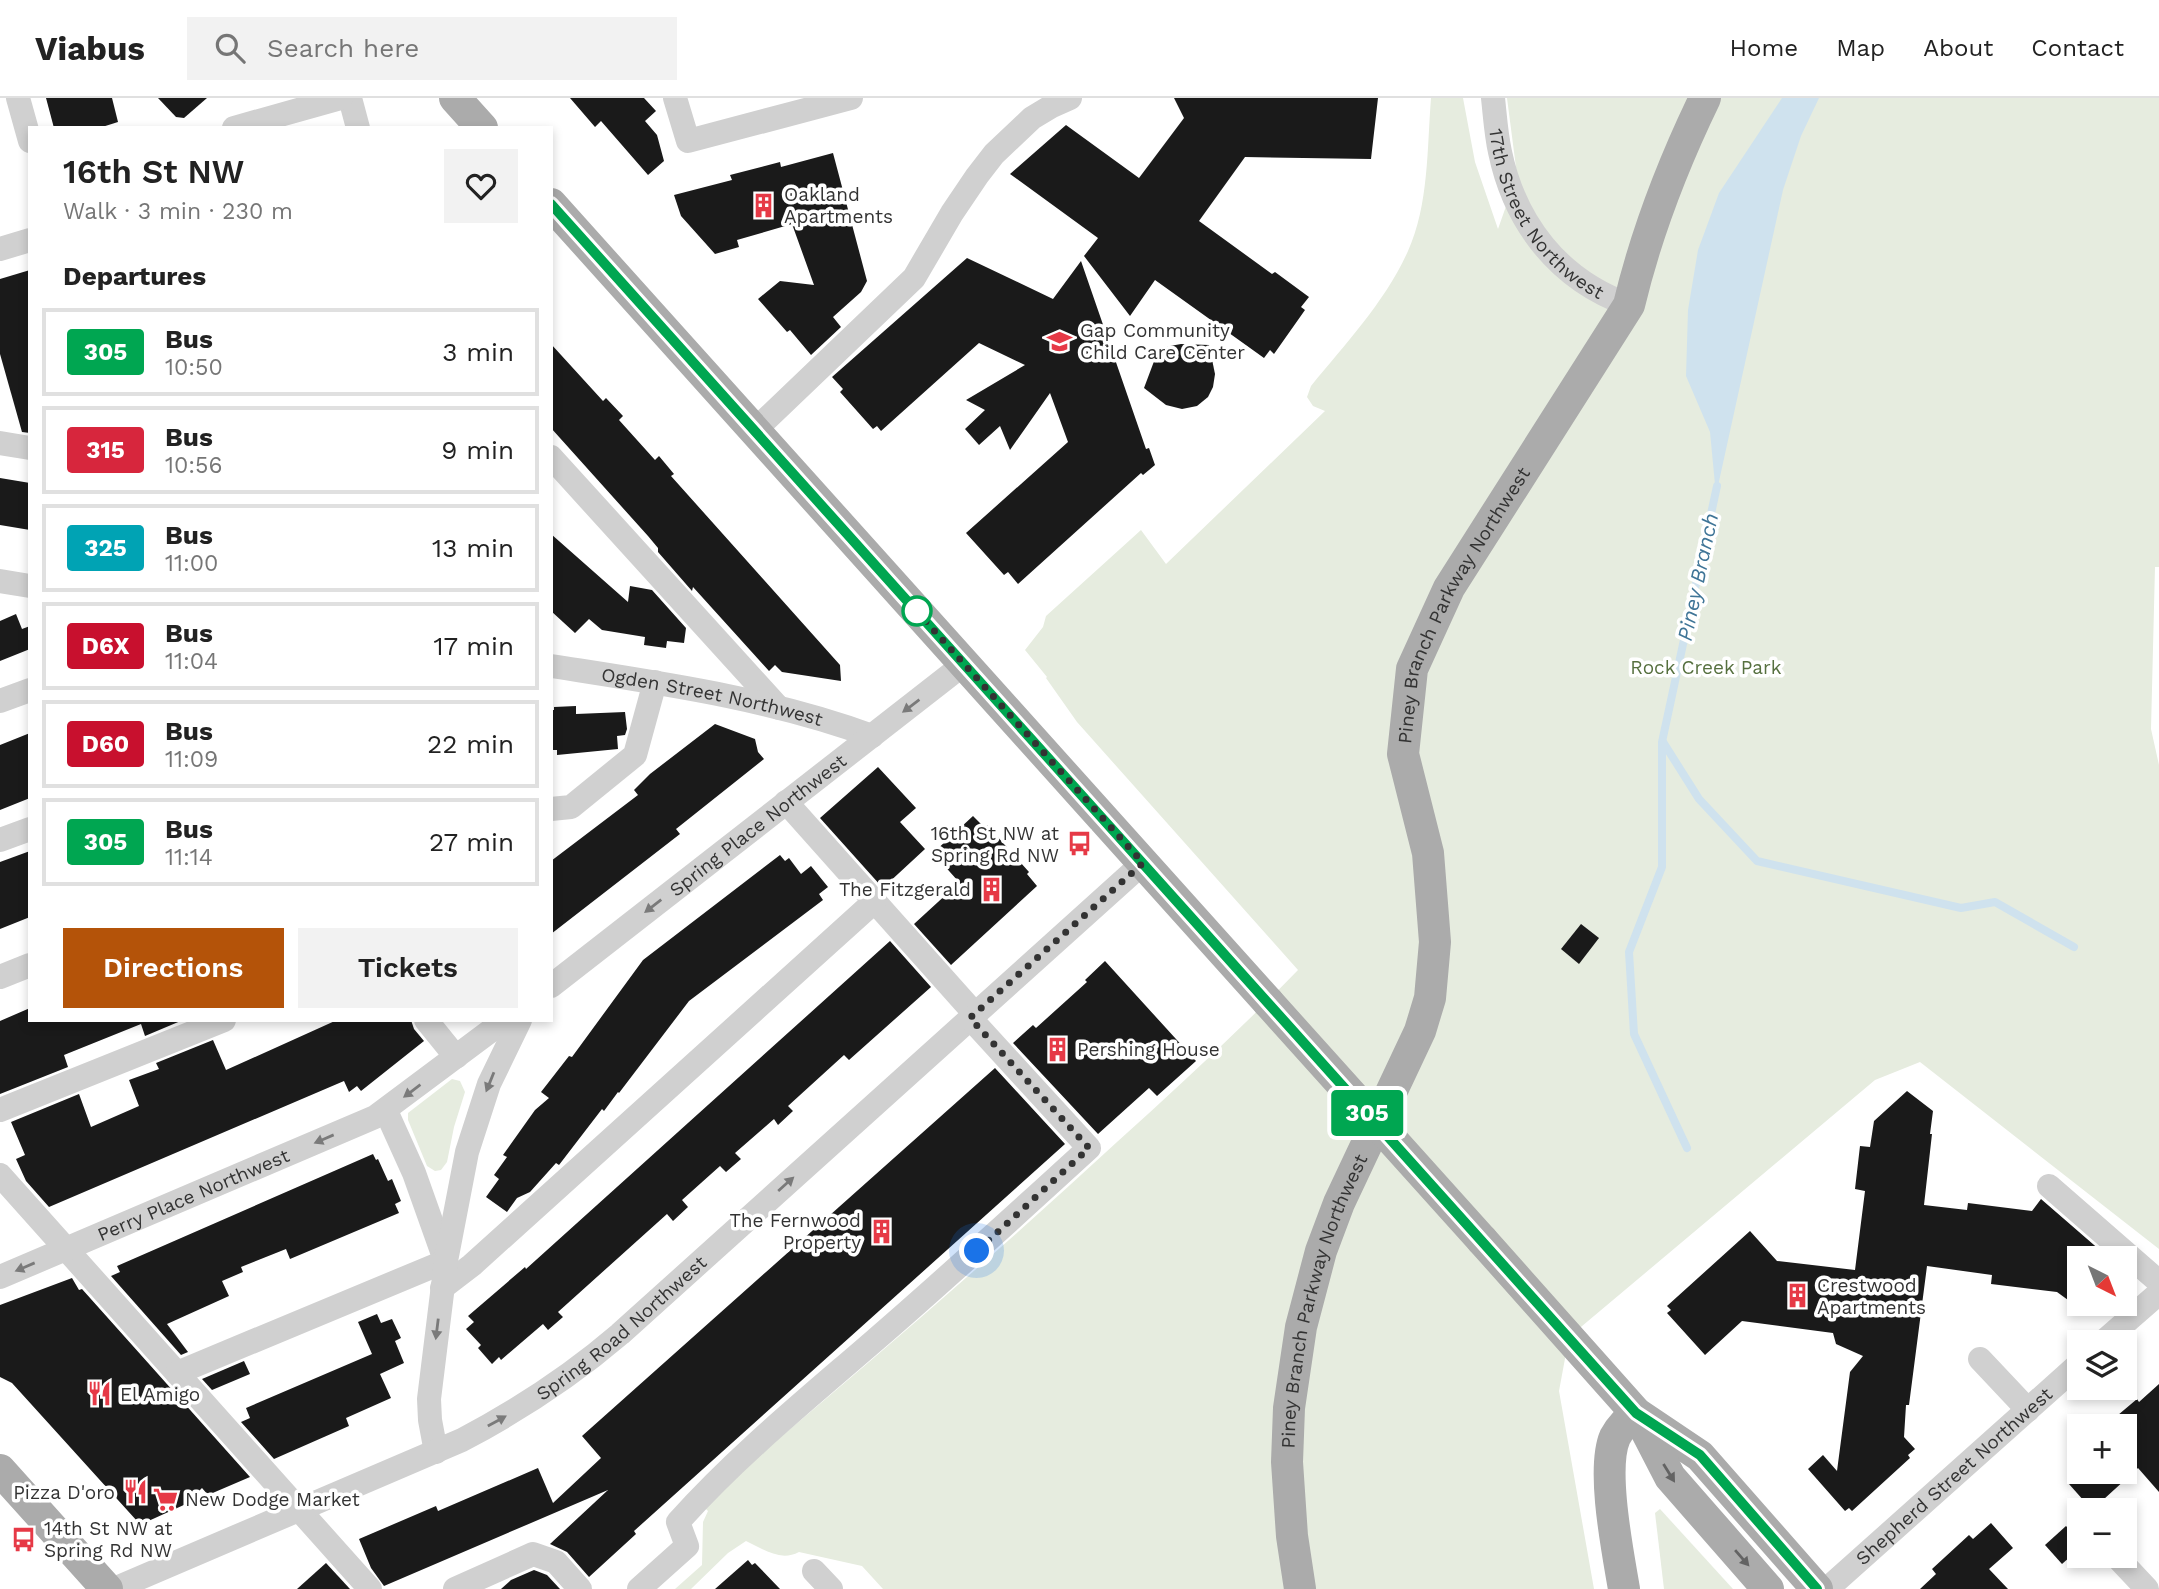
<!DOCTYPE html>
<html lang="en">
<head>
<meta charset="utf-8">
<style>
  :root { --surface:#fff; --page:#f2f2f2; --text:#222; --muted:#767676; --line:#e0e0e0; --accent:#b45309 }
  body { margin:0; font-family:"Work Sans",sans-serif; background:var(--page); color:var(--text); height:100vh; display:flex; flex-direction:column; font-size:26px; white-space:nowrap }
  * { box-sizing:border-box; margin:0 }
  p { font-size:23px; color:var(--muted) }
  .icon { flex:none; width:38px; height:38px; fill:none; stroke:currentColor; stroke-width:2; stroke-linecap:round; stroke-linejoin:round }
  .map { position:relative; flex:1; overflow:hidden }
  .sheet { position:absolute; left:28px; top:28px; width:525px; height:896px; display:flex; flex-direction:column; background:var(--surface); border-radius:0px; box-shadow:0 4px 10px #0003 }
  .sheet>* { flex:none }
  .badge { padding:0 14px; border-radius:5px; font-size:24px; line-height:46px }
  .needle { width:46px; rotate:138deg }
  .buttons { position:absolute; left:2067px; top:1148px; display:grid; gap:14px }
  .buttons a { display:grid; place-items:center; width:70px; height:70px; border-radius:0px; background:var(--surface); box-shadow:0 4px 10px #0003; font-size:35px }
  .you { position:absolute; width:35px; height:35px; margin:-18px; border:5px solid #fff; border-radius:50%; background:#1a73e8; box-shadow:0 0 0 10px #1a73e833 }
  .map>.badge { position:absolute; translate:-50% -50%; box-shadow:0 0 0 4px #fff }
  h2 { padding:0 35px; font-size:26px; line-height:63px }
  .round { display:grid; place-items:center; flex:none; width:74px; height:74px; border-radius:0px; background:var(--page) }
  .headline { display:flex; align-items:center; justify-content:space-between; height:119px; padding:0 35px }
  h1 { font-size:33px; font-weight:600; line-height:52px }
  .cta { display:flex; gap:14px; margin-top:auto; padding:14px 35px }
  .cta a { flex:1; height:80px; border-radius:0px; background:var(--accent); color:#fff; font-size:28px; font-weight:600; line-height:80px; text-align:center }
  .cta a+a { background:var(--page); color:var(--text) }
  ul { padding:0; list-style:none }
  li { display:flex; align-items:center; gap:21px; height:88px; margin:0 14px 10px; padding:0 21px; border:4px solid var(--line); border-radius:0px }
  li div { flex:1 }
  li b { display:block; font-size:26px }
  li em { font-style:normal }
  li .badge { min-width:77px; font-weight:700; text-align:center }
  header { display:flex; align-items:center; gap:42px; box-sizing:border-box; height:98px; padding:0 35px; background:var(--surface); border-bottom:2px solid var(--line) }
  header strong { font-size:33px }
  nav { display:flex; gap:38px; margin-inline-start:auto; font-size:24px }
  .search { width:490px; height:63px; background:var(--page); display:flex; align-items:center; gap:18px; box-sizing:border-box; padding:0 24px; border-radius:0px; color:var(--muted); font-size:26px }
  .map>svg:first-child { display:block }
  .green { fill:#e6ecdf }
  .water { fill:#cfe2ee }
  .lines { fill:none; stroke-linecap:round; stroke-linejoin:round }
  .stream { stroke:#cfe2ee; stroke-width:8 }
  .building { fill:#1a1a1a }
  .minor { stroke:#d0d0d0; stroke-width:24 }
  .major { stroke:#ababab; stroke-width:32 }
  .major-bridge { stroke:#ababab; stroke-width:32 }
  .oneway { fill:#7a7a7a }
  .oneway2 { fill:#636363 }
  .line-casing { stroke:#fff; stroke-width:16 }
  .line { stroke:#00a651; stroke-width:10 }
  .walk { stroke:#333; stroke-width:7; stroke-dasharray:0 12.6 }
  .stop-dot { fill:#fff; stroke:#00a651; stroke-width:3.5 }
  .labels { text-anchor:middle; stroke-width:7; stroke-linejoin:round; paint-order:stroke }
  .poi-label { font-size:19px; fill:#333; stroke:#fff; text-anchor:start }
  .street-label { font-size:19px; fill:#333; stroke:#fff }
  .park-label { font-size:19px; fill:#56703f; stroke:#fff }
  .water-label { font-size:21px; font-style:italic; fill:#3f7597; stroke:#fff }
</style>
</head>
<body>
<header>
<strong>Viabus</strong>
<div class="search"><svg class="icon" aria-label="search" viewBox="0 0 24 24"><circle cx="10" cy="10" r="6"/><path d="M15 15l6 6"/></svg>Search here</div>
<nav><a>Home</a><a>Map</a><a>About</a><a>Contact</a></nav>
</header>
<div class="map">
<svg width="2159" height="1491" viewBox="0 0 2159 1491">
  <rect width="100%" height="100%" fill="#fff"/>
  <g class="green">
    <path d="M 1431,0 L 1463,0 L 1475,64 L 1498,131 L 1517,77 L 1507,0 L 2159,0 L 2159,469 L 2155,469 L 2151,631 L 2159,667 L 2159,1151 L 1920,964 L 1875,982 L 1569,1239 L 1559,1293 L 1594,1491 L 883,1491 L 862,1468 L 799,1454 C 780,1464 763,1451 746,1443 L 728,1455 L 691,1491 L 675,1491 L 702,1467 L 703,1424 L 708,1413 L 701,1406 C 842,1288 982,1169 1117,1044 C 1179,988 1240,932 1298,872 L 1077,624 L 1046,580 L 1047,579 L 1025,552 L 1043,529 L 1046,518 L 1141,432 L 1166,466 L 1325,313 L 1313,308 L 1307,299 L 1311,288 C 1346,245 1385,204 1408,153 C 1429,107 1427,50 1431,0 Z"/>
    <polygon points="452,981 460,983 465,994 454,1029 447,1064 441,1072 435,1073 427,1068 408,1022 408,1015"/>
    <polygon points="1660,1411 1733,1491 1664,1491 1655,1415"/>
  </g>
  <polygon class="water" points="1782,0 1819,0 1801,38 1783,92 1716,397 1710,334 1686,278 1688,212 1698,152 1719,95"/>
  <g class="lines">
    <g class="stream">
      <polyline points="1663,644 1699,701 1757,763 1961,810 1995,804 2074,849"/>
      <polyline points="1687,1050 1634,936 1629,854 1662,769 1662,644 1717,388"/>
    </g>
  </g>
  <g class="building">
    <polygon points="46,0 112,0 118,24 99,30 54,30"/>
    <polygon points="158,0 207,0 184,20 176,19"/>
    <polygon points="570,0 644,0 656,13 645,23 657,37 664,63 648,77 601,23 595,29"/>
    <polygon points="1174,0 1378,0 1371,61 1245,59 1199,123 1272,176 1275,174 1309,199 1301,209 1305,212 1274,256 1270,252 1264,260 1155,182 1130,218 1084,158 1098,140 1010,76 1066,27 1139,80 1184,20"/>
    <polygon points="833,55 867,183 861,194 833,219 841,229 811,257 790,232 787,234 758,201 780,183 814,187 792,126 737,142 739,149 715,156 681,118 674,97 732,82 730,77 780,64 781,69"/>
    <polygon points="967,160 1053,201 1081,163 1146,351 1149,350 1155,367 1143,377 1141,375 1018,486 1008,474 1004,477 966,435 1068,344 1050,295 1010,352 1000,328 979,347 965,331 985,312 966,302 1025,267 979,245 881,333 877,328 873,331 840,294 843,291 832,279"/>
    <polygon points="30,172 30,335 22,334 0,256 0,181"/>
    <polygon points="551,246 603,303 606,300 623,318 619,322 655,362 659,358 674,376 671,378 840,567 841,583 782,574 775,567 769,573 693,489 692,493 658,454 658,450 648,438 551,330"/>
    <polygon points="1181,246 1209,247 1215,276 1213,289 1208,299 1197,308 1182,311 1166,307 1144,290 1159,250"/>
    <polygon points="0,380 30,385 30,432 0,427"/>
    <polygon points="551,436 628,504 630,488 652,492 686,530 684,545 667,543 666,550 644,547 645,539 602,532 589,521 575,535 551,513"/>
    <polygon points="16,516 22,531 30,528 30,551 0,563 0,523"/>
    <polygon points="576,608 576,616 625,614 627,631 625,637 617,638 618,651 557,657 557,652 551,652 551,612 554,612 554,609"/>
    <polygon points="715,626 755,641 758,654 764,661 676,731 680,736 551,836 551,763 638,697 634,692 650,676"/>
    <polygon points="30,635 30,700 0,712 0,647"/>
    <polygon points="878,669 916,710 900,724 925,751 885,788 883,786 881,788 820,720"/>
    <polygon points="973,718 984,729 987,727 1029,774 1027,776 1037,788 951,867 914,826 950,793 948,791 958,783 933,755"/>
    <polygon points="30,753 30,819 0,831 0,764"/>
    <polygon points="780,757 785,763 789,760 801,776 811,768 828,789 819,796 823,802 689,903 619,995 618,994 604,1013 602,1011 559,1067 556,1065 530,1094 517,1100 507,1114 486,1099 499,1081 494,1077 507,1059 503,1057 535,1012 549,1000 541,994 569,958 572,959 643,862"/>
    <polygon points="1581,826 1599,840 1579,866 1561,851"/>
    <polygon points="890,843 931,889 849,962 844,957 788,1008 793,1013 778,1027 774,1021 735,1055 741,1061 726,1074 720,1068 682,1102 688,1109 673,1123 667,1116 558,1214 563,1219 548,1232 543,1226 501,1262 499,1259 492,1266 478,1250 481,1247 466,1231 474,1224 468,1218 525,1169 526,1171"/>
    <polygon points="1105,863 1196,963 1157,998 1149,990 1098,1036 1013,945 1033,927 1036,930 1087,884 1085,882"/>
    <polygon points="30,910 30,922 183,922 145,938 141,926 64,957 68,969 0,996 0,923"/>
    <polygon points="337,922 411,922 414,931 424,943 361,993 357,988 349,994 344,983 49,1109 26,1083 16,1061 25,1057 11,1024 79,996 91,1029 139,1008 129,982 159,971 156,965 213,942 226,972"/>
    <polygon points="995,970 1065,1046 634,1433 636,1436 589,1479 567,1454 550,1446 608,1392 384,1488 371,1470 359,1441 436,1408 438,1413 538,1370 553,1405 601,1360 582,1338"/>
    <polygon points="1907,993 1933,1013 1930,1036 1932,1036 1924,1107 1967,1112 1968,1105 2032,1113 2041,1101 2109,1160 2079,1160 2079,1210 2057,1194 1991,1186 1992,1177 1927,1168 1909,1307 1906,1307 1904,1339 1915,1351 1908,1357 1910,1360 1852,1413 1849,1410 1845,1413 1808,1371 1823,1357 1837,1373 1850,1274 1863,1258 1836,1246 1833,1235 1742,1223 1705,1257 1667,1215 1671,1212 1667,1208 1750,1133 1777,1163 1855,1172 1865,1093 1855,1091 1860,1048 1870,1049 1874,1023"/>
    <polygon points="373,1056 376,1062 378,1061 388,1083 392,1081 401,1103 395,1106 399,1115 290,1161 286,1151 241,1169 243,1174 222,1183 229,1198 167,1226 188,1254 181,1257 111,1178 120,1174 117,1168"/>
    <polygon points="72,1180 79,1192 82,1191 250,1379 208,1397 202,1390 186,1406 144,1425 137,1423 12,1285 0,1279 0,1207"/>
    <polygon points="377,1216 381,1225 392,1221 401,1240 395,1243 404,1265 380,1276 391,1300 346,1320 349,1328 274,1361 241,1324 250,1320 246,1310 372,1256 358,1224"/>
    <polygon points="244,1263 250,1276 212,1292 202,1281"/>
    <polygon points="2159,1286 2159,1394 2138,1370 2092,1412 2069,1386 2082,1374 2124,1374 2124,1328 2105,1328 2137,1301 2139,1304"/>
    <polygon points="1991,1425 2013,1450 1989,1471 2008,1491 1920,1491 1936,1476 1932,1471 1969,1437 1973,1441"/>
    <polygon points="2066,1428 2079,1442 2079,1451 2062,1466 2045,1447"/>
    <polygon points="748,1462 752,1467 755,1465 780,1491 715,1491"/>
    <polygon points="326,1465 350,1491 297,1491"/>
    <polygon points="534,1472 547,1477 560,1491 501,1491 511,1482"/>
  </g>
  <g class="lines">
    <g class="minor">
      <polyline points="18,0 30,43"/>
      <polyline points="350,0 358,30"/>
      <polyline points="675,0 688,43 851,0"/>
      <path id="s1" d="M 1493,0 C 1495,18 1496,36 1500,54 C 1515,126 1559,182 1629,207"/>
      <polyline points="234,30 341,0"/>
      <polyline points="0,151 30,142"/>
      <polyline points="755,332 914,180 952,115 977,78 994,56 1032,20 1052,8 1070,0"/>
      <polyline points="0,345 30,350"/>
      <polyline points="551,359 779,610"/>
      <polyline points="0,483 30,488"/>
      <path id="s2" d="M 551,568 C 659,585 769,600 872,638"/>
      <polyline points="0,603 30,592"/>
      <polyline points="786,704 975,916"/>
      <polyline points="551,711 571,709 635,657 655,584"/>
      <polyline points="0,742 30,731"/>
      <polyline points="0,879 30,867"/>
      <path id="s3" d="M 551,888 L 964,566"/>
      <polyline points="426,922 456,959"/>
      <polyline points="0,1012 224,922"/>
      <polyline points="386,1013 414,1075 445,1162"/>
      <polyline points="0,1077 370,1491"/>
      <polyline points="2049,1088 2159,1184"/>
      <path id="s4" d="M 0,1179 L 375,1019 L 505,922"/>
      <polyline points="442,1190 472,1167 875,803"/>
      <polyline points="2103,1244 2159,1195"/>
      <polyline points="1980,1261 2028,1312"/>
      <polyline points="177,1275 446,1163"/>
      <polyline points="436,1354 430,1322 429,1301 446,1163 467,1054 489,986 520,922"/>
      <polyline points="2116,1458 2147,1491"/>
      <polyline points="814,1473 831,1491"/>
      <path id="s5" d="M 114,1491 L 462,1342 C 519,1312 571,1278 620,1236 L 1143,765"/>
      <polyline points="455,1491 533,1456 556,1464 580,1491"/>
      <path d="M 639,1491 L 687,1448 L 678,1424 C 737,1358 807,1301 874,1243 C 947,1180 1018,1115 1089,1050 L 970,920"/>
      <path id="s6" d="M 1827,1491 L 2079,1266"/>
    </g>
    <g class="major">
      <polyline points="455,0 482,30"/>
      <polyline points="551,106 1268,904"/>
      <polyline points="1482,1142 1636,1315 1700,1358 1817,1491"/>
      <polyline points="1639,1319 1670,1379 1768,1491"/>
      <polyline points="0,1372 107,1491"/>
      <path id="s7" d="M 1300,1491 L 1292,1438 L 1287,1364 L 1289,1310 L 1301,1229 L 1321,1153 L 1339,1105 L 1420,933 L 1430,900 L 1435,844 L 1428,755 L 1403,656 L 1412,571 L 1449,490 L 1629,207 C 1646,136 1673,66 1705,0"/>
      <path d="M 1624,1491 C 1618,1455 1601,1371 1615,1339 C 1620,1329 1628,1322 1636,1315"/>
    </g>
    <polyline class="major-bridge" points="1268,904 1482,1142"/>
  </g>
  <defs><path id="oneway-solid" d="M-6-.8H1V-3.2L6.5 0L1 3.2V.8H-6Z" transform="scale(1.75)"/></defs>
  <g class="oneway">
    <use href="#oneway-solid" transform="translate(911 608) rotate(143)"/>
    <use href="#oneway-solid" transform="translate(653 808) rotate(142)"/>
    <use href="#oneway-solid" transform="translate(490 984) rotate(112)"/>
    <use href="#oneway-solid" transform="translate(412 993) rotate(143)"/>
    <use href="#oneway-solid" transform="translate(324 1041) rotate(157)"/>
    <use href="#oneway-solid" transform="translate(786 1086) rotate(-42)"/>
    <use href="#oneway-solid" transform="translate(25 1169) rotate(157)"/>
    <use href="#oneway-solid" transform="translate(437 1231) rotate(97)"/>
    <use href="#oneway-solid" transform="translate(497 1323) rotate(-29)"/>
  </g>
  <g class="oneway2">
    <use href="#oneway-solid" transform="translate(1669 1375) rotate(58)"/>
    <use href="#oneway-solid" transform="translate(1742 1460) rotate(49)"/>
  </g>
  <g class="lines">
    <defs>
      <polyline id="line" points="551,106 1636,1315 1700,1357 1817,1491"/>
    </defs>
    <use href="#line" class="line-casing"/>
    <use href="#line" class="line"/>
    <polyline class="walk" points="917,513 913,509 1143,765 970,920 1089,1050 977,1153"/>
  </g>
  <defs>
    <symbol id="building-bare" viewBox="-9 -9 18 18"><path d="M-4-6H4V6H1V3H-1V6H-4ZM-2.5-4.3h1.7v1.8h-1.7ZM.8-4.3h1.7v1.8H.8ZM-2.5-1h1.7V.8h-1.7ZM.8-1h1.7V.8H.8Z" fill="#e63946" stroke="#fff" stroke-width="2.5" paint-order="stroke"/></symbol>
    <symbol id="school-bare" viewBox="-9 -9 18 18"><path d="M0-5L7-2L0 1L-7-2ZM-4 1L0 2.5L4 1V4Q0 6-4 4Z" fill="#e63946" stroke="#fff" stroke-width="2.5" paint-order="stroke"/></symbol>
    <symbol id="bus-bare" viewBox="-9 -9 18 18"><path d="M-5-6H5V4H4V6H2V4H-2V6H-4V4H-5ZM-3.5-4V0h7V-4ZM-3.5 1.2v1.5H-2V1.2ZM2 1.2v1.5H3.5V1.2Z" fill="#e63946" stroke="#fff" stroke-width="2.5" paint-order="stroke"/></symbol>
    <symbol id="restaurant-bare" viewBox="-9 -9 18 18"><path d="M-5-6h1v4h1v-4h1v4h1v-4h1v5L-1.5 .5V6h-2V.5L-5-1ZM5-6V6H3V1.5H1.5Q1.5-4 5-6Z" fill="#e63946" stroke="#fff" stroke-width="2.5" paint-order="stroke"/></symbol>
    <symbol id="supermarket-bare" viewBox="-9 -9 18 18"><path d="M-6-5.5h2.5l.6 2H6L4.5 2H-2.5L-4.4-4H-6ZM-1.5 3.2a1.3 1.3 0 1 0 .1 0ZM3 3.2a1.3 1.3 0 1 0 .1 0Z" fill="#e63946" stroke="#fff" stroke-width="2.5" paint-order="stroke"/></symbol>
  </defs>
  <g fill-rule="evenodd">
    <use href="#building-bare" x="746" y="90" width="35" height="35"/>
    <use href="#school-bare" x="1042" y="226" width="35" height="35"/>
    <use href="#bus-bare" x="1062" y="728" width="35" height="35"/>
    <use href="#building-bare" x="974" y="774" width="35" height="35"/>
    <use href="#building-bare" x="1040" y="934" width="35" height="35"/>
    <use href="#building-bare" x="864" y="1116" width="35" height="35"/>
    <use href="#building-bare" x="1780" y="1180" width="35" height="35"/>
    <use href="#restaurant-bare" x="82" y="1278" width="35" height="35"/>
    <use href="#restaurant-bare" x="118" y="1376" width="35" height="35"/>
    <use href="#supermarket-bare" x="148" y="1384" width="35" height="35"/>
    <use href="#bus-bare" x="6" y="1424" width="35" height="35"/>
  </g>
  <circle class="stop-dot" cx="917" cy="513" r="14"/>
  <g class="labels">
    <g class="poi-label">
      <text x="784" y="103">Oakland<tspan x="784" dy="22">Apartments</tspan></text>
      <text x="1080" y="239">Gap Community<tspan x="1080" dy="22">Child Care Center</tspan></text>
      <text x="1059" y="742" text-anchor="end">16th St NW at<tspan x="1059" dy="22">Spring Rd NW</tspan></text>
      <text x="971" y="798" text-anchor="end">The Fitzgerald</text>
      <text x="1077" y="958">Pershing House</text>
      <text x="861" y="1129" text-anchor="end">The Fernwood<tspan x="861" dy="22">Property</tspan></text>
      <text x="1817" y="1194">Crestwood<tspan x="1817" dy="22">Apartments</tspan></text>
      <text x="120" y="1303">El Amigo</text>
      <text x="115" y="1401" text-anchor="end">Pizza D'oro</text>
      <text x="185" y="1408">New Dodge Market</text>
      <text x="44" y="1437">14th St NW at<tspan x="44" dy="22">Spring Rd NW</tspan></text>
    </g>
    <g class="street-label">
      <text dy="7" stroke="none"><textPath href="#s1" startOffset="133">17th Street Northwest</textPath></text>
      <text dy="7" stroke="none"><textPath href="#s7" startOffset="1029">Piney Branch Parkway Northwest</textPath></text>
      <text dy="7" stroke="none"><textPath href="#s2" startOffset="164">Ogden Street Northwest</textPath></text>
      <text dy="7" stroke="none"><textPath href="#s3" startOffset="262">Spring Place Northwest</textPath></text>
      <text dy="7" stroke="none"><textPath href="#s4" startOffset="210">Perry Place Northwest</textPath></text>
      <text dy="7" stroke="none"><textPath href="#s7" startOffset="294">Piney Branch Parkway Northwest</textPath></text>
      <text dy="7" stroke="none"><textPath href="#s5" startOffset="574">Spring Road Northwest</textPath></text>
      <text dy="7" stroke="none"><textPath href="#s6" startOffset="170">Shepherd Street Northwest</textPath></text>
    </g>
    <g class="park-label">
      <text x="1706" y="576">Rock Creek Park</text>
    </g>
    <g class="water-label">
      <text transform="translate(1698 479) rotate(-78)" y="7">Piney Branch</text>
    </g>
  </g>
</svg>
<div class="buttons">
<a><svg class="needle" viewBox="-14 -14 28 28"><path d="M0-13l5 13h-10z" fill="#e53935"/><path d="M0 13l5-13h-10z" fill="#767676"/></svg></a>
<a><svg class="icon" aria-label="layers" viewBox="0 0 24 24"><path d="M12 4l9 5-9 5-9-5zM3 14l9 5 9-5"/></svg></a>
<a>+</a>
<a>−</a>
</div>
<div class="you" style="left:977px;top:1153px"></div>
<b class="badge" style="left:1367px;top:1015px;background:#00a651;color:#fff">305</b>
<section class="sheet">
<div class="headline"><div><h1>16th St NW</h1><p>Walk · 3 min · 230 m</p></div><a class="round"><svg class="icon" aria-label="heart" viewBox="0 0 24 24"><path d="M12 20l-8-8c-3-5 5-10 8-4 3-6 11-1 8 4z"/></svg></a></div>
<h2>Departures</h2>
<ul>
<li><span class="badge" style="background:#00a651;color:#fff">305</span><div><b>Bus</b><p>10:50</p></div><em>3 min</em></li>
<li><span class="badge" style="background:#d7263d;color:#fff">315</span><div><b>Bus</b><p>10:56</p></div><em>9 min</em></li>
<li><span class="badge" style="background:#00a3b4;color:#fff">325</span><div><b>Bus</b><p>11:00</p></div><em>13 min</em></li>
<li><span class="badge" style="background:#c8102e;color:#fff">D6X</span><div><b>Bus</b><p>11:04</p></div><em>17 min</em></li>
<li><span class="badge" style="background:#c8102e;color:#fff">D60</span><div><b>Bus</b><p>11:09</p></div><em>22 min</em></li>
<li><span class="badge" style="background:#00a651;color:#fff">305</span><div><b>Bus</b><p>11:14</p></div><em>27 min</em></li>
</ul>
<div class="cta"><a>Directions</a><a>Tickets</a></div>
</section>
</div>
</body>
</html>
